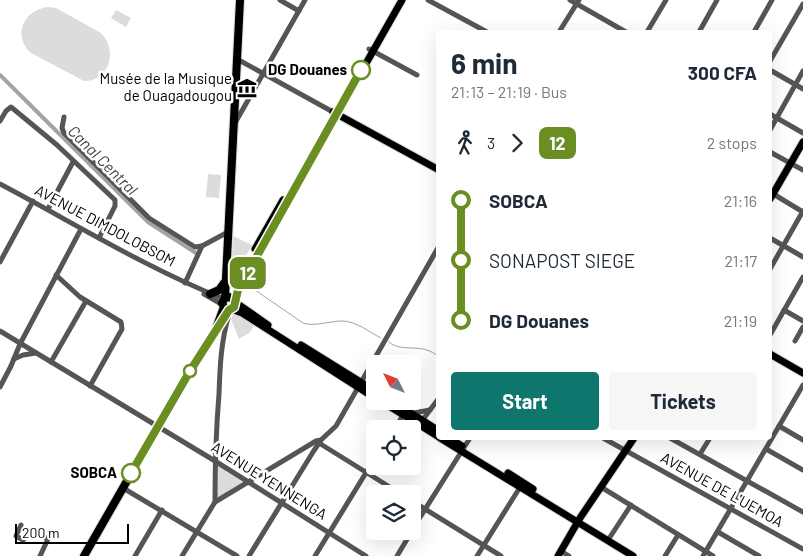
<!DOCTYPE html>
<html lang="en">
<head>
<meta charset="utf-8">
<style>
  :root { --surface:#fff; --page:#f6f6f7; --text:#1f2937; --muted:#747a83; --accent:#0f766e }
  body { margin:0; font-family:Barlow,sans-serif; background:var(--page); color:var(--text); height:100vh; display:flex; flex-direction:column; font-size:19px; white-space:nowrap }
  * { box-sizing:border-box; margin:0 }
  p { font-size:16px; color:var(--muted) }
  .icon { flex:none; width:28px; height:28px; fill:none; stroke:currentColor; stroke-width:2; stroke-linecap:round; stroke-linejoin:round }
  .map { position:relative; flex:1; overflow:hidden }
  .side { position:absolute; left:436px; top:30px; width:336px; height:410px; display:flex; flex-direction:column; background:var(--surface); border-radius:5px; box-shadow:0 5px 20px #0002 }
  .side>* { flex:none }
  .badge { padding:0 10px; border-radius:8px; font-size:18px; line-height:32px }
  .needle { width:32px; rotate:312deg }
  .tools { position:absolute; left:366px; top:355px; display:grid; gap:10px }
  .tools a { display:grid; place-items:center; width:55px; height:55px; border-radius:5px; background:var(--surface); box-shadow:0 5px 20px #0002; font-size:25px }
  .scale { position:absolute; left:15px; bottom:12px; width:114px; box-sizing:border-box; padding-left:5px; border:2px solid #000; border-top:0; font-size:14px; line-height:18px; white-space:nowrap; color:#000; -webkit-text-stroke:4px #fff; paint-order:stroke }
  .map>.badge { position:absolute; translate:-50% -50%; box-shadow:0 0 0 2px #fff }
  .legs { display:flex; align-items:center; gap:8px; height:55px; padding:0 15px; font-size:16px }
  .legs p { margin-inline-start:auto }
  .overview { display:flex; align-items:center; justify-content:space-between; height:85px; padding:0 15px }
  h1 { font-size:28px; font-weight:700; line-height:38px }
  .action { display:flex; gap:10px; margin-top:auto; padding:10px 15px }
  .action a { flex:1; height:58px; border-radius:5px; background:var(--accent); color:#fff; font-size:20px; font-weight:700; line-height:58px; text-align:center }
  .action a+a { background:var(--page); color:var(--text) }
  ul { padding:0 15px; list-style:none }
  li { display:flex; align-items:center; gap:18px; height:60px; font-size:19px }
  li i { display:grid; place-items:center; width:8px; height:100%; margin:0 6px; background:currentColor }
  li i::after { content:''; width:12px; height:12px; margin:-6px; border:4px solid; border-radius:50%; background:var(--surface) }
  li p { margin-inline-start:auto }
  li:first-child i { background:linear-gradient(#0000 50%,currentColor 0) }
  li:last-child i { background:linear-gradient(currentColor 50%,#0000 0) }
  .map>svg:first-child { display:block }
  .green { fill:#dcdcdc }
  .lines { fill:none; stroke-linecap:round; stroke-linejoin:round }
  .stream { stroke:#a3a3a3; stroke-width:1 }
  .canal { stroke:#a3a3a3; stroke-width:4 }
  .major-casing { stroke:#dbdbdb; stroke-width:9 }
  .highway-casing { stroke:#dbdbdb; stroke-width:10 }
  .minor { stroke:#555; stroke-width:5 }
  .major { stroke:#000; stroke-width:7 }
  .highway { stroke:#000; stroke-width:8 }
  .line-1-casing { stroke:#fff; stroke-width:11 }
  .line-1 { stroke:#6b8e23; stroke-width:8 }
  .stop-1-dot { fill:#fff; stroke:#6b8e23; stroke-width:2.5 }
  .labels { text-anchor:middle; stroke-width:5; stroke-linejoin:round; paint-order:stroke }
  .stop-label { font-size:15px; font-weight:bold; fill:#000; stroke:#fff; text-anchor:end }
  .poi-label { font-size:15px; fill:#000; stroke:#fff; text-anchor:end }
  .street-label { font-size:15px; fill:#000; stroke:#fff }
  .water-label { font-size:16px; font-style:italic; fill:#444; stroke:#fff }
</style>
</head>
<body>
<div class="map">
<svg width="803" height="556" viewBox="0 0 803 556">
  <rect width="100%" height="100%" fill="#fff"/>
  <g class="green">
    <path d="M 48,7 L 56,8 L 101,33 C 118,50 110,81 84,81 L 31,53 C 12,36 23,10 48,7 Z"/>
    <polygon points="116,10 131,18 126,27 111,18"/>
    <polygon points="208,174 221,175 219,198 206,197"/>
    <polygon points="233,236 252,245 231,282"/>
    <path d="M 234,313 L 253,323 C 255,332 245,335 239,339 L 231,319 Z"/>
    <polygon points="217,465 243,482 217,498"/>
  </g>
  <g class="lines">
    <g class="stream">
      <polyline points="238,112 240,68"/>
      <polyline points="233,219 238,124"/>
      <path d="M 252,288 L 303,323 C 315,327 329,321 342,321 C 356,321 369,332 381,338"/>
      <path d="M 389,342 C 403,354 421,341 439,357"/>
    </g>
    <polyline class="canal" points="0,75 148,222 196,253"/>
    <defs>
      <g id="major">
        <polyline points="333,112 439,170"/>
        <polyline points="770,199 803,142"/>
        <polyline points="255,249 283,200"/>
        <polyline points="235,301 238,290 263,245 402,0"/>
        <polyline points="235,302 268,325"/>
        <polyline points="231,309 242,313 375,398"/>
        <polyline points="301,345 375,391"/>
        <polyline points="770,354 803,373"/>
        <polyline points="381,401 439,437"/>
        <polyline points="392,401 439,431"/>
        <polyline points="440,438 633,556"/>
        <polyline points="449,438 462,446"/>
        <polyline points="508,473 533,489"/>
        <polyline points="558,556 580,518 634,438"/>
      </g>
      <g id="highway">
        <polyline points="210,294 219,290 224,283"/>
        <path d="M 224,318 C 227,312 233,309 235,304 L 234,300 L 229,297"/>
        <polyline points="214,334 224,307 222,303 225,298 240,0"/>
        <polyline points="84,556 190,371 217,330"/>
      </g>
    </defs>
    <use href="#major" class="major-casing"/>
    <use href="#highway" class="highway-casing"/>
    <g class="minor">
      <polyline points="280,0 299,11"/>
      <polyline points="428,0 487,32"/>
      <polyline points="570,0 626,32"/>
      <polyline points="559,32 579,0"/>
      <polyline points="647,32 666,0"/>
      <polyline points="699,32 717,0"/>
      <polyline points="754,32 772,0"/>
      <polyline points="369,49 417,75"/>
      <polyline points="237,59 333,112"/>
      <polyline points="770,61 803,4"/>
      <polyline points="770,70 803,89"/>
      <polyline points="770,114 803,133"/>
      <polyline points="64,117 62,128 64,133 149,218 195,247 202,246"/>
      <polyline points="0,121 6,111 11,107 57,145 115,200 115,206 99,238"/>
      <polyline points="235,123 305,0"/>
      <polyline points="770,130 803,71"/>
      <polyline points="770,152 803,170"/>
      <path d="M 0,184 C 74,223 146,268 224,299"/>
      <polyline points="770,192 803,212"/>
      <polyline points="48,209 73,162"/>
      <polyline points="770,238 803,257"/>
      <polyline points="0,262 33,201"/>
      <polyline points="770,269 803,211"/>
      <polyline points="56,275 80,297 121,322 122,329 90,386"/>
      <polyline points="185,283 202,246 228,232"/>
      <polyline points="204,294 223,305"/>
      <polyline points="784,310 803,321"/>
      <polyline points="0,331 215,461 366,556"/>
      <polyline points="770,335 803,277"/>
      <polyline points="795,341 803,327"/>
      <polyline points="14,359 23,355 36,353"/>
      <polyline points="51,362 86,301"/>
      <polyline points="0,387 11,366 20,344 81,229"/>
      <polyline points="779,426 803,440"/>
      <polyline points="395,428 403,415 430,410"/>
      <polyline points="396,428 424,418 439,398"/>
      <polyline points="603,438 803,549"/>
      <polyline points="670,438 803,512"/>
      <polyline points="319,443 401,494"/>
      <polyline points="766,449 803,470"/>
      <polyline points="700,454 710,438"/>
      <polyline points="601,487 713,556"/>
      <polyline points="123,488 237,556"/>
      <polyline points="412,501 501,556"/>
      <path d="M 215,502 C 215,466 216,430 219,394 C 220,365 221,342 229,314"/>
      <polyline points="21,525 16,536 23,540 32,530 48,539 40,556"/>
      <polyline points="412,530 470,438"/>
      <polyline points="718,532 759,556"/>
      <polyline points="610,537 631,505"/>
      <polyline points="561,551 569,556"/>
      <polyline points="135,556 162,510"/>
      <polyline points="182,556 215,502 316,441 321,440"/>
      <polyline points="249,556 313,452 321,440 336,426 439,246"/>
      <polyline points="315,556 375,458"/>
      <polyline points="397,556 412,531"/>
      <polyline points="477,556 522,484"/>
      <polyline points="665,556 678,535"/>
      <polyline points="703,556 803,385"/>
    </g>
    <use href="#major" class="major"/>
    <use href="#highway" class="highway"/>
  </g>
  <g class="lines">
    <defs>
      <polyline id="line-1" points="131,473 190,371 229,310 234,307 238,290 361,70"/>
    </defs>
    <use href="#line-1" class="line-1-casing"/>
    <use href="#line-1" class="line-1"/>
  </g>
  <defs>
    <symbol id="museum-bare" viewBox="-9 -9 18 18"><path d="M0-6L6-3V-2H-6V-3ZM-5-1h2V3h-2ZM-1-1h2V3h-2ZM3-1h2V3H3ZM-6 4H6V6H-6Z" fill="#000" stroke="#fff" stroke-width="2.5" paint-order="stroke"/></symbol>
  </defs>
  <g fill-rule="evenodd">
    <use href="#museum-bare" x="233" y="74" width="28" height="28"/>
  </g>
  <g class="stop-1-dot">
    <circle cx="361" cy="70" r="9"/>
    <circle cx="190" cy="371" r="6"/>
    <circle cx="131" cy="473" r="9"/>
  </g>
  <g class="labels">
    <g class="stop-label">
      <text x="347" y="75">DG Douanes</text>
      <text x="117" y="478">SOBCA</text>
    </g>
    <g class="poi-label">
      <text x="232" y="84">Musée de la Musique<tspan x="232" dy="17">de Ouagadougou</tspan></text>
    </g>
    <g class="street-label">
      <text transform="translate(105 226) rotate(28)" y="5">AVENUE DIMDOLOBSOM</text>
      <text transform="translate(269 481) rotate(32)" y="5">AVENUE YENNENGA</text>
      <text transform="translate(722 490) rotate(29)" y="5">AVENUE DE L'UEMOA</text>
    </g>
    <g class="water-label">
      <text transform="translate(103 160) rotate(45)" y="6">Canal Central</text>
    </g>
  </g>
</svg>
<div class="tools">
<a><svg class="needle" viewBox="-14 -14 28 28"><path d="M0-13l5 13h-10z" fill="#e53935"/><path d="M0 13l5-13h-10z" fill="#747a83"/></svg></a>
<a><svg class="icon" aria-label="locate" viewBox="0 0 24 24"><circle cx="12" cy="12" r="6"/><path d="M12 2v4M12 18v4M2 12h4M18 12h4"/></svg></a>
<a><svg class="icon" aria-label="layers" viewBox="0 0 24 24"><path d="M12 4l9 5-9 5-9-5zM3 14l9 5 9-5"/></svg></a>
</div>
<div class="scale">200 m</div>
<b class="badge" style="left:248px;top:273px;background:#6b8e23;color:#fff">12</b>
<section class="side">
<div class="overview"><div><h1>6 min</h1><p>21:13 – 21:19 · Bus</p></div><b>300 CFA</b></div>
<div class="legs"><svg class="icon" aria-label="walk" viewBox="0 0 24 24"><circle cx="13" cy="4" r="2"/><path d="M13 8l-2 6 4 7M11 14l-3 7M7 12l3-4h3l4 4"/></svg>3<svg class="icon" aria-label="forward" viewBox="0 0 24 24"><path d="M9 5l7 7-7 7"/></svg><b class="badge" style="background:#6b8e23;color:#fff">12</b><p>2 stops</p></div>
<ul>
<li><i style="color:#6b8e23"></i><b>SOBCA</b><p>21:16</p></li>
<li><i style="color:#6b8e23"></i><span>SONAPOST SIEGE</span><p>21:17</p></li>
<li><i style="color:#6b8e23"></i><b>DG Douanes</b><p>21:19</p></li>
</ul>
<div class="action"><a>Start</a><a>Tickets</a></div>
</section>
</div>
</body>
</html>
